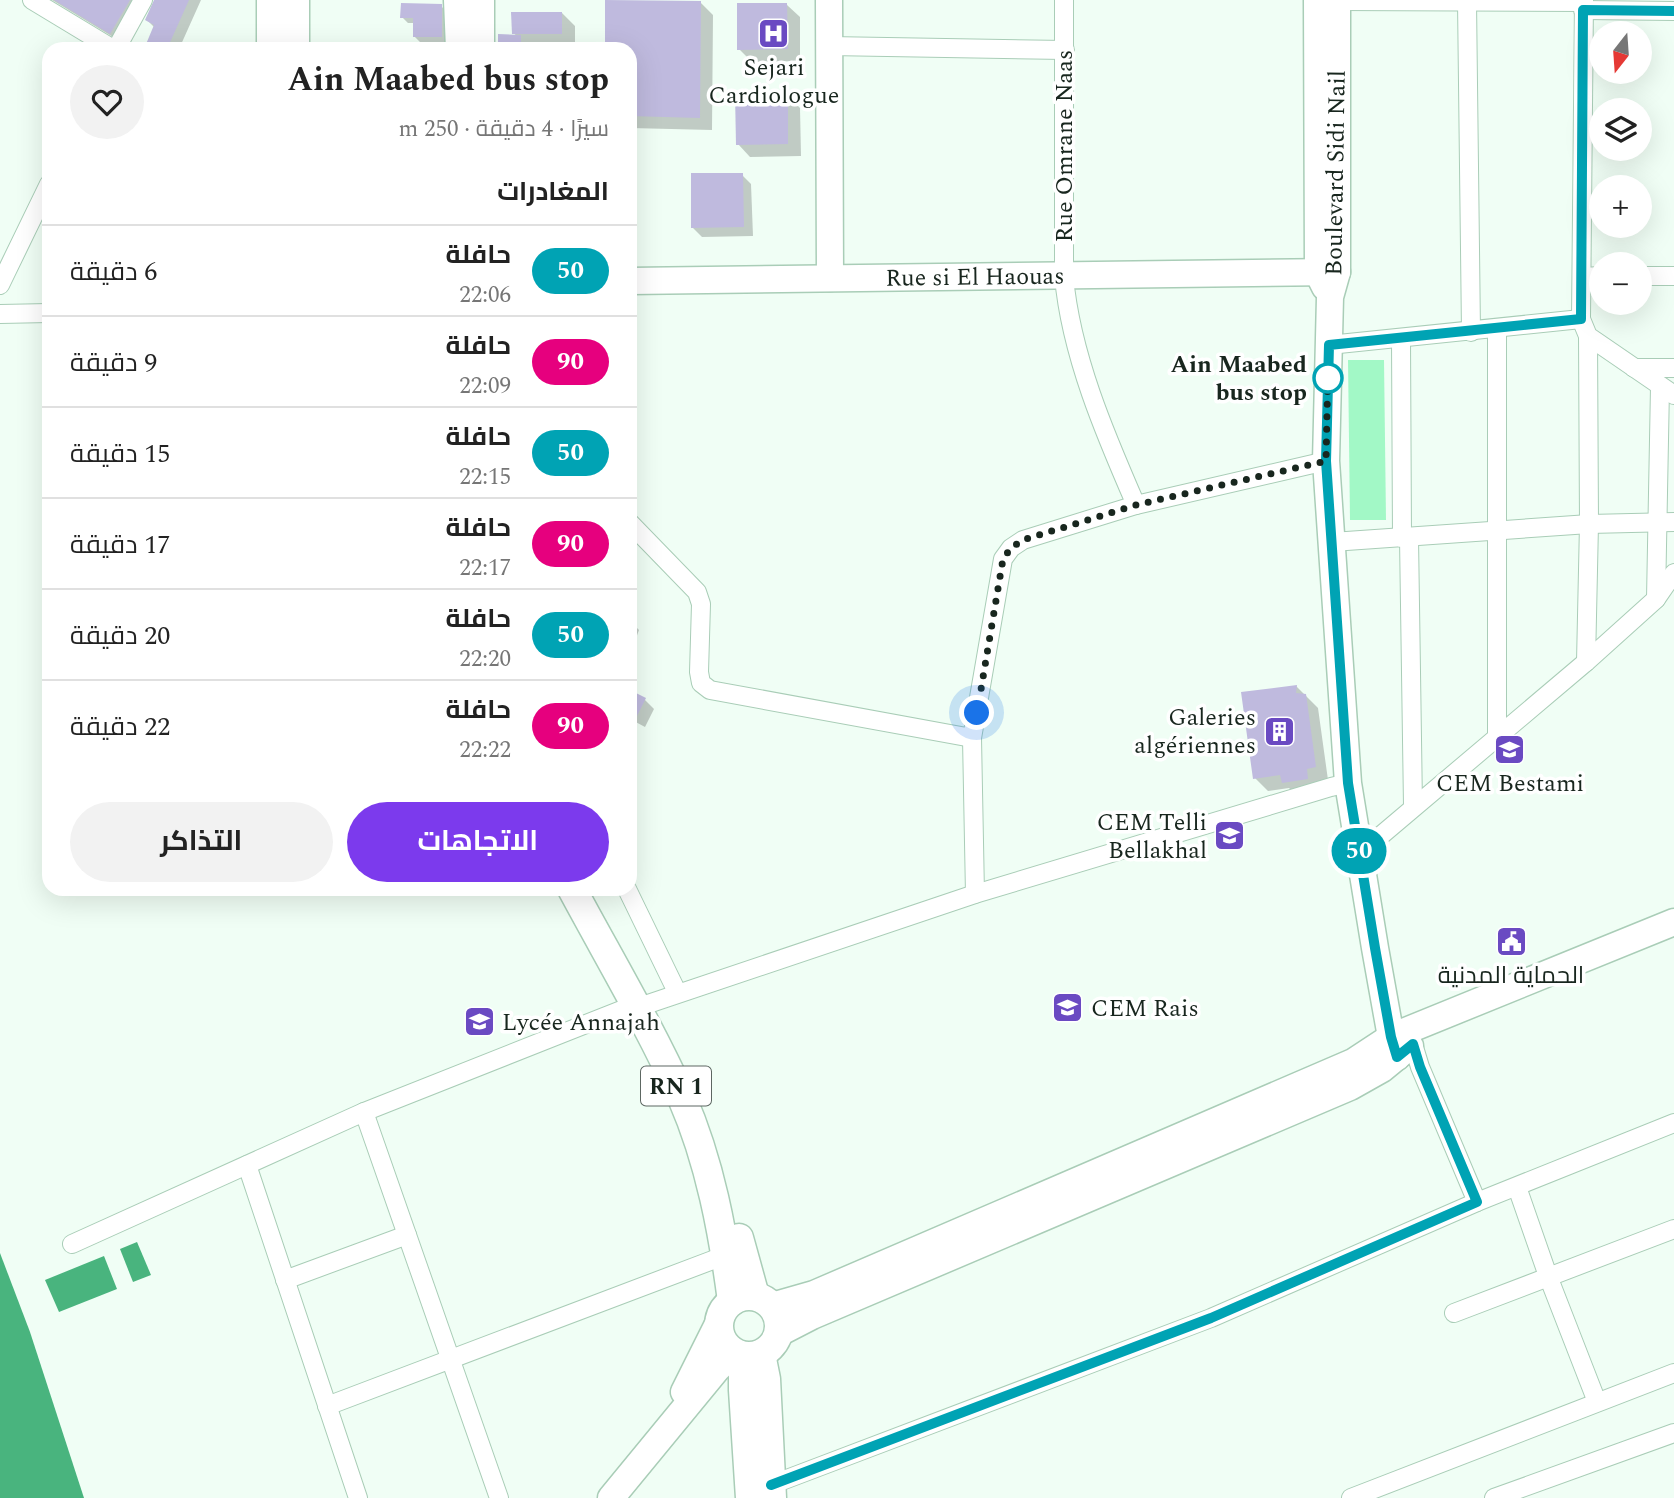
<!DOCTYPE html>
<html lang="ar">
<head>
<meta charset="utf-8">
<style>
  :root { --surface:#fff; --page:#f2f2f2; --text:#222; --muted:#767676; --line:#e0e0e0; --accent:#7c3aed }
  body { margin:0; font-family:Spectral,Cairo,serif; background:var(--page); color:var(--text); direction:rtl; height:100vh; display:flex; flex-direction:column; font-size:26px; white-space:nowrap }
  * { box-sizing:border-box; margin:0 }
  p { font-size:23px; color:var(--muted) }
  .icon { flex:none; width:38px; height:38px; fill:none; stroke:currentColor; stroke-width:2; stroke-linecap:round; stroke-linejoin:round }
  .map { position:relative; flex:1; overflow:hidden; direction:ltr }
  .drawer { position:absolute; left:42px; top:42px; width:595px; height:854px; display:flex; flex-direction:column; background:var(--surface); border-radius:21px; box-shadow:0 7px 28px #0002; direction:rtl }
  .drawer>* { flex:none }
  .badge { padding:0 14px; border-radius:23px; font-size:24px; line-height:46px }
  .needle { width:46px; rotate:197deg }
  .tools { position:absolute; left:1589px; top:21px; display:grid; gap:14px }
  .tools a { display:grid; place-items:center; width:63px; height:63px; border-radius:50%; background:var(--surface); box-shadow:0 7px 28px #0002; font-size:35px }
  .you { position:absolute; width:35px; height:35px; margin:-18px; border:5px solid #fff; border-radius:50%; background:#1a73e8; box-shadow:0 0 0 10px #1a73e833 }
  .map>.badge { position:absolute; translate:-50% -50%; box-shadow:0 0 0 4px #fff }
  h2 { padding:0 28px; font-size:26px; line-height:63px }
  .round { display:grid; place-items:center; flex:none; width:74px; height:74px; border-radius:37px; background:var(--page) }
  .headline { display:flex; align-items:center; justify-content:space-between; height:119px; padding:0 28px }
  h1 { font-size:33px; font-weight:700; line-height:52px }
  .primary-button { display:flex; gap:14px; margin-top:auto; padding:14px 28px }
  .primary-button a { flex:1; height:80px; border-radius:42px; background:var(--accent); color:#fff; font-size:28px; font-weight:700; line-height:80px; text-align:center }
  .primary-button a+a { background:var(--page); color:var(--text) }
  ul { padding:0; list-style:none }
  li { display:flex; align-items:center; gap:21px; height:91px; padding:0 28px; border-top:2px solid var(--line) }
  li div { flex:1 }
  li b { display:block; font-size:26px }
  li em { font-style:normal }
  li .badge { min-width:77px; font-weight:700; text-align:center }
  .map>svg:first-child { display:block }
  .green { fill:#a2f8c6 }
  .water { fill:#49b47e }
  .shadow { fill:#0003 }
  .building { fill:#bfbade }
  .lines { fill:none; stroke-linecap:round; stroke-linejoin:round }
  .street-casing { stroke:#a9cdb7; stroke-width:20 }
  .secondary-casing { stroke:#a9cdb7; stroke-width:29 }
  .primary-casing { stroke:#a9cdb7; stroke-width:31 }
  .street { stroke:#fff; stroke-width:18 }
  .secondary { stroke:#fff; stroke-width:26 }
  .primary { stroke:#fff; stroke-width:28 }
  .line-casing { stroke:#fff; stroke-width:16 }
  .line { stroke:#00a3b4; stroke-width:10 }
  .walk { stroke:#18261e; stroke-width:7; stroke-dasharray:0 12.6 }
  .stop-dot { fill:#fff; stroke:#00a3b4; stroke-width:3.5 }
  .labels { text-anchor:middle; stroke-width:7; stroke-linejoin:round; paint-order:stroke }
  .shield { fill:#fff; stroke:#5d6762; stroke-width:2 }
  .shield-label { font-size:23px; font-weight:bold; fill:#18261e }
  .poi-label { font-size:24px; fill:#18261e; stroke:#fff }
  .street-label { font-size:24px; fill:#18261e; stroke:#fff }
  .stop-label { font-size:24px; font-weight:bold; fill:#18261e; stroke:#fff; text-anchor:end }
</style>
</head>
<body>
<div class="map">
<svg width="1674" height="1498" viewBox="0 0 1674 1498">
  <rect width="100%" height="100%" fill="#f0fef5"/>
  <polygon class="green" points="1348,360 1384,360 1386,520 1350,520"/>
  <g class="water">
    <polygon points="137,1242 151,1275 133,1282 120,1249"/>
    <polygon points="0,1253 30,1332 84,1498 0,1498"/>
    <polygon points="104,1256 117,1289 59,1312 45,1280"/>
  </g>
  <g class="shadow">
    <polygon points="52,0 145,0 118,40"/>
    <polygon points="156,0 201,0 179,49 146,49 155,28 147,20"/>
    <polygon points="700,2 713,15 712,130 630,128 630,49 606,49"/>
    <polygon points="787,5 800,17 800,61 752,62 739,49"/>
    <polygon points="441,6 447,12 447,42 420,42 414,36 415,23 408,23 402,17"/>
    <polygon points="562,13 575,26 575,46 530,46 533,49 500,49 517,36 513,33"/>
    <polygon points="226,46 229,49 195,49 195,47"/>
    <polygon points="787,95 800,108 801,156 750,157 738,144"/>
    <polygon points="742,175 751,184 753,236 702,237 692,227"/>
    <polygon points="630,621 639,630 632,649 630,648"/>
    <polygon points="1296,686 1318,708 1328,780 1319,781 1320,791 1296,795 1289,788 1268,791 1255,778"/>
    <polygon points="630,692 645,700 654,709 645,727 630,719"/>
    <polygon points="630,766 634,770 630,779"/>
  </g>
  <g class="building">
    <polygon points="54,0 130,0 110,34"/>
    <polygon points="154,0 189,0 167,49 144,49 154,25 145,20"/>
    <polygon points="605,0 701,1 700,118 630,116 630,49 605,49"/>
    <polygon points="401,3 442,4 442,37 413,37 413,18 400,18"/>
    <polygon points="737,3 787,3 788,49 737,50"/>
    <polygon points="511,12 562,12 562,34 512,34"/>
    <polygon points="498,34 521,35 521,49 498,49"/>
    <polygon points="788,93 788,144 736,145 735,94"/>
    <polygon points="691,173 743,173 744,227 691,228"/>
    <polygon points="1297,685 1296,693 1306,694 1316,767 1307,769 1308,779 1282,783 1280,775 1253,779 1241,692"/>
    <polygon points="630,690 646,698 630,730"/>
  </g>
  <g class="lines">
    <defs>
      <g id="street">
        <polyline points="32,0 113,49"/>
        <path d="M 1064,0 L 1064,277 C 1071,355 1105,434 1136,505 L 1326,461"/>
        <polyline points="1584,0 1581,319 1588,336 1674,395"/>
        <polyline points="1337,1 1584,2"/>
        <polyline points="1467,1 1471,332"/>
        <polyline points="1583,10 1674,11"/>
        <polyline points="829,46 1065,50"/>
        <polyline points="116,49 143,0"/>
        <polyline points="1640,276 1674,276"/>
        <polyline points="1582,277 1601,276"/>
        <polyline points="0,285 49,184"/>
        <polyline points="0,314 49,313"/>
        <polyline points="1401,339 1402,538"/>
        <polyline points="1329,345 1581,319"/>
        <polyline points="1634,368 1674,368"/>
        <polyline points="630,523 697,592 701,604 699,672 701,683 710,690 972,738"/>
        <polyline points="1409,538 1413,806"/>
        <polyline points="1332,542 1589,524 1674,522"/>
        <polyline points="1656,599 1660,387"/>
        <polyline points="1586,662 1589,524 1588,336"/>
        <polyline points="1497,737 1497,329"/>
        <polyline points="1359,854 1586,662 1656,599 1674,573"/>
        <polyline points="627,889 677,992"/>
        <polyline points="975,894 972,738 1003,559 1011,548 1023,540 1136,505"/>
        <polyline points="648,1004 975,894 1331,787 1348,783"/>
        <polyline points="1413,1044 1420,1067 1477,1202"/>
        <polyline points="364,1112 499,1498"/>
        <polyline points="247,1165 358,1498"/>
        <polyline points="1517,1187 1548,1276 1597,1402"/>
        <polyline points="72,1244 364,1112 634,1005"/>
        <polyline points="285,1280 407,1235"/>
        <polyline points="1454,1313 1674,1229"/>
        <polyline points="327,1406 726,1255"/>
        <polyline points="771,1485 1211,1318 1477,1202 1674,1123"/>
        <polyline points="1351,1498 1674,1373"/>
        <polyline points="1494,1498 1674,1433"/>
      </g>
      <g id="secondary">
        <polyline points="270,0 270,49"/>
        <polyline points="296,0 296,49"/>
        <polyline points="829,0 830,278"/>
        <polyline points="1317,0 1318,273 1325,287"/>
        <polyline points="1337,0 1337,272 1330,297 1326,461 1348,783 1375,948 1391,1037 1397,1057"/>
        <path id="s1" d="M 630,281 L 1337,272"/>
        <polyline points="772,1306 814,1294 1353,1062 1391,1037 1674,922"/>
        <polyline points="779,1333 812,1316 1350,1087 1382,1069 1410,1046"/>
        <polyline points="684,1392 719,1322"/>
        <polyline points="611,1498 717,1369 734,1353"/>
      </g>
      <g id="primary">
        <polyline points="458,0 460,49"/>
        <polyline points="480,0 480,49"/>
        <path d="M 572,889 C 609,958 650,1027 682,1098 C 710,1162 723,1232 732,1301"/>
        <polyline points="739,1238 755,1296"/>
        <circle cx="749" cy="1326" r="30"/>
        <polyline points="761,1354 766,1379 772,1498"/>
        <polyline points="743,1356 743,1390 750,1498"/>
      </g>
    </defs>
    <use href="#street" class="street-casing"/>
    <use href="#secondary" class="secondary-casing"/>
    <use href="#primary" class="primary-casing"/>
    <use href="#street" class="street"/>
    <use href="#secondary" class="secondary"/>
    <use href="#primary" class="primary"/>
  </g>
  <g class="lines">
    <defs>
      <polyline id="line" points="771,1485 1211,1318 1477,1202 1420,1067 1413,1044 1397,1057 1391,1037 1375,948 1348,783 1326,461 1329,345 1581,319 1583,10 1674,11"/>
    </defs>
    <use href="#line" class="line-casing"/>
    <use href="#line" class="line"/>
    <polyline class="walk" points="977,713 1003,559 1011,548 1023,540 1136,505 1326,461 1328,368 1328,378"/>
  </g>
  <defs>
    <symbol id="hospital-square" viewBox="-11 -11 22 22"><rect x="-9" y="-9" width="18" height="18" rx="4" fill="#6a4ac2" stroke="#fff"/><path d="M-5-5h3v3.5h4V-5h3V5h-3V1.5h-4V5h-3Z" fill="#fff"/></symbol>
    <symbol id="building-square" viewBox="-11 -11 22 22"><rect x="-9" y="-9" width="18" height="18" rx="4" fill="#6a4ac2" stroke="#fff"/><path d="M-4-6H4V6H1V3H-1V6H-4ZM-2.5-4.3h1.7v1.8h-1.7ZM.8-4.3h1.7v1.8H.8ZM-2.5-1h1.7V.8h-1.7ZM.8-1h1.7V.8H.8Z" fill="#fff"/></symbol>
    <symbol id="school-square" viewBox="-11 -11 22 22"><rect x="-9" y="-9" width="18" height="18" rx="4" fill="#6a4ac2" stroke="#fff"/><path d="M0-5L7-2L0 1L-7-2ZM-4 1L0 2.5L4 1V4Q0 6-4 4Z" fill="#fff"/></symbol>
    <symbol id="civic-square" viewBox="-11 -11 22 22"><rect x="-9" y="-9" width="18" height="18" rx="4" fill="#6a4ac2" stroke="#fff"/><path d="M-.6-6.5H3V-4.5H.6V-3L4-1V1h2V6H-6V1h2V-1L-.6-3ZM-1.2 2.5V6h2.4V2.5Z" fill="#fff"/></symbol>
  </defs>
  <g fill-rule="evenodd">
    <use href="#hospital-square" x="756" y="16" width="35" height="35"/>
    <use href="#building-square" x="1262" y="714" width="35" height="35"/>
    <use href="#school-square" x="1492" y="732" width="35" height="35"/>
    <use href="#school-square" x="1212" y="818" width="35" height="35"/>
    <use href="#civic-square" x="1494" y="924" width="35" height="35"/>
    <use href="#school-square" x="1050" y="990" width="35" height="35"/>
    <use href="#school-square" x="462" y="1004" width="35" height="35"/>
  </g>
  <circle class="stop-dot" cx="1328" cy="378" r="14"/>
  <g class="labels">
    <rect class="shield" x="641" y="1066.5" width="70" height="39" rx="5"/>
    <g class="shield-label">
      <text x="676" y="1094">RN 1</text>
    </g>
    <g class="poi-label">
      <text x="774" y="75">Sejari<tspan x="774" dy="28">Cardiologue</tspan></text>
      <text x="1256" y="725" text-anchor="end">Galeries<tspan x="1256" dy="28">algériennes</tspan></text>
      <text x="1510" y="791">CEM Bestami</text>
      <text x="1207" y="830" text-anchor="end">CEM Telli<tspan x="1207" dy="28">Bellakhal</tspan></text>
      <text x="1511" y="983">الحماية المدنية</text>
      <text x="1091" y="1016" text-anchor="start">CEM Rais</text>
      <text x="502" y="1030" text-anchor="start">Lycée Annajah</text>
    </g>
    <g class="street-label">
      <text transform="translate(1064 146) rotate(-90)" y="8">Rue Omrane Naas</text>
      <text transform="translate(1335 173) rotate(-89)" y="8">Boulevard Sidi Nail</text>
      <text dy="8" stroke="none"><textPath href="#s1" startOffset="345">Rue si El Haouas</textPath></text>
    </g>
    <g class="stop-label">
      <text x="1307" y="372">Ain Maabed<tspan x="1307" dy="28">bus stop</tspan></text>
    </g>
  </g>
</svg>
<div class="tools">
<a><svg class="needle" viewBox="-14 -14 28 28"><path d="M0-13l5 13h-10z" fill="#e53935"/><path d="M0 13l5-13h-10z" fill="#767676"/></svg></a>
<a><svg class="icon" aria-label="layers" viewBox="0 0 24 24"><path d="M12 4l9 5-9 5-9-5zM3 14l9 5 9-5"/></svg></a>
<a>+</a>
<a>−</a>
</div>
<div class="you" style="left:977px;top:713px"></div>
<b class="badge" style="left:1359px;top:851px;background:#00a3b4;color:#fff">50</b>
<section class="drawer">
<div class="headline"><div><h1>Ain Maabed bus stop</h1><p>سيرًا · 4 دقيقة · 250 m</p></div><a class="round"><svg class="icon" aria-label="heart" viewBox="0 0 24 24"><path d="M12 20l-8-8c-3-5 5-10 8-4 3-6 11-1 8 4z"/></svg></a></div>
<h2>المغادرات</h2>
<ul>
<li><span class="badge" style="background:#00a3b4;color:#fff">50</span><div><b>حافلة</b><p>22:06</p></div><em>6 دقيقة</em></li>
<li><span class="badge" style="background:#e6007e;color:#fff">90</span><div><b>حافلة</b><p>22:09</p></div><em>9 دقيقة</em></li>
<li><span class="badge" style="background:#00a3b4;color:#fff">50</span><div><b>حافلة</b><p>22:15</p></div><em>15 دقيقة</em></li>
<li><span class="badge" style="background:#e6007e;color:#fff">90</span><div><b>حافلة</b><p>22:17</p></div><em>17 دقيقة</em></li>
<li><span class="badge" style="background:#00a3b4;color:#fff">50</span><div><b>حافلة</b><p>22:20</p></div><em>20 دقيقة</em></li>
<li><span class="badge" style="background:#e6007e;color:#fff">90</span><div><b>حافلة</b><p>22:22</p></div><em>22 دقيقة</em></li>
</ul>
<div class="primary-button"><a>الاتجاهات</a><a>التذاكر</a></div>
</section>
</div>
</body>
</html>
